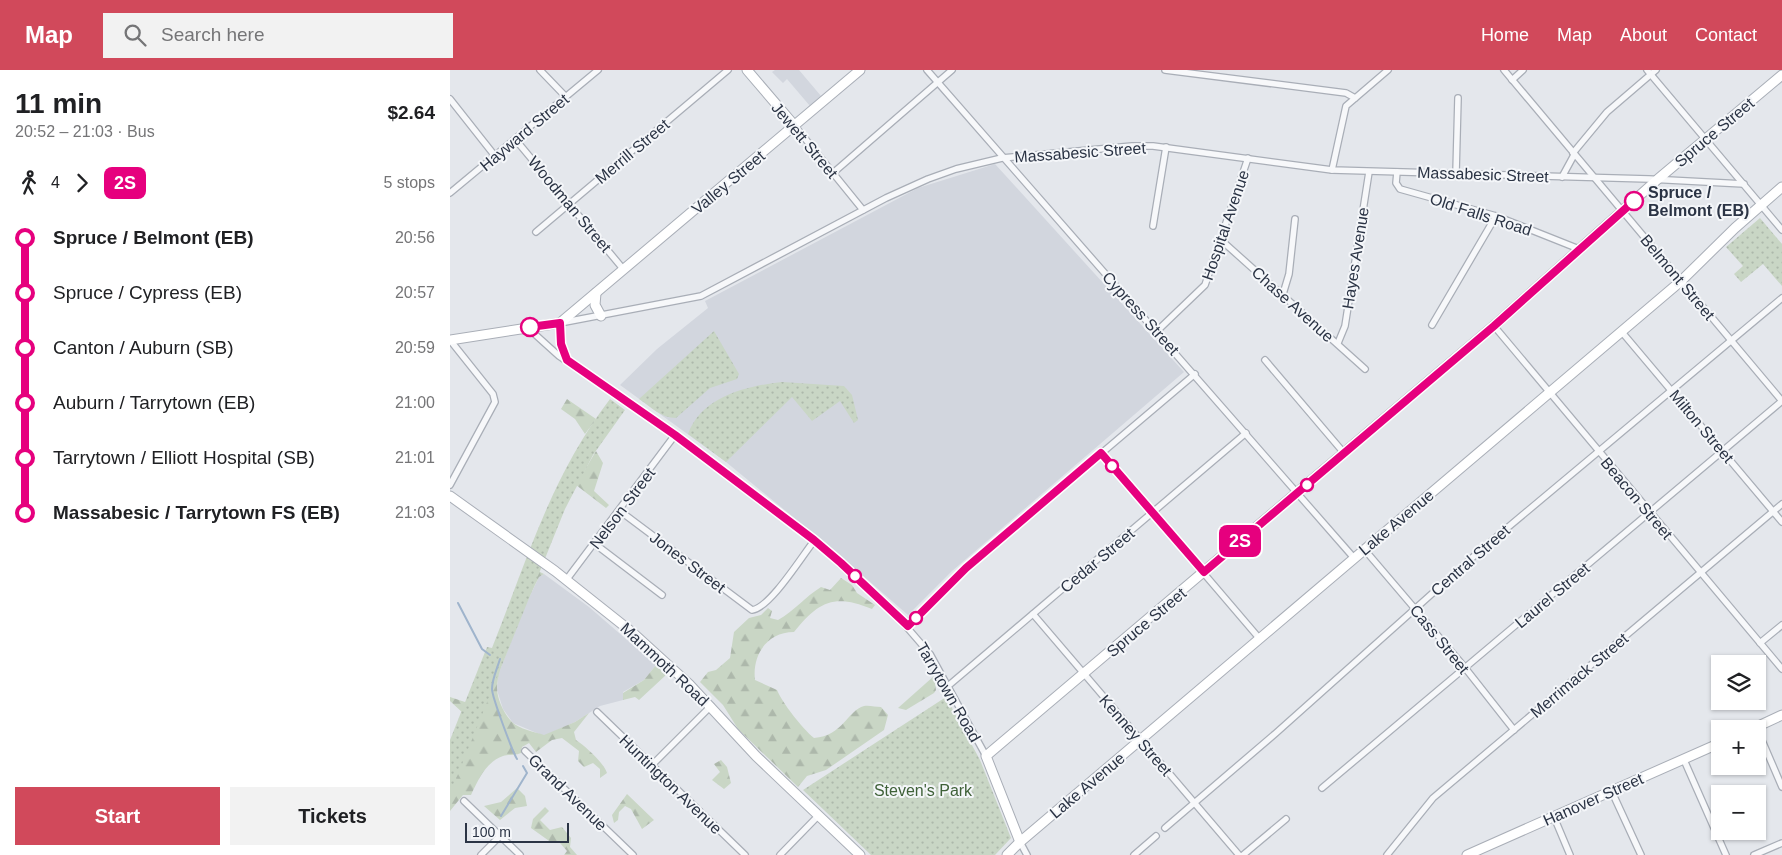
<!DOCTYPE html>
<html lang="en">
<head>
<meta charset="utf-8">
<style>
  :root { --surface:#fff; --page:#f2f2f2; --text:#202124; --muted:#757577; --accent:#d1495b }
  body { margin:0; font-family:Arial,sans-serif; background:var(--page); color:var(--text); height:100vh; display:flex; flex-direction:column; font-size:19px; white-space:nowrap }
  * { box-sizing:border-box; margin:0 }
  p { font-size:16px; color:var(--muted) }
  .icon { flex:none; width:28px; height:28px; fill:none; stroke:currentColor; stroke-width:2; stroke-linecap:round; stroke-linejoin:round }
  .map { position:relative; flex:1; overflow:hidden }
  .side { display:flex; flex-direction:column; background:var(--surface); width:450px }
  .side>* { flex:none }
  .badge { padding:0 10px; border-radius:8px; font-size:18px; line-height:32px }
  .fabs { position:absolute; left:1261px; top:585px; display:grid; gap:10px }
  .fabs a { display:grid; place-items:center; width:55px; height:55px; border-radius:0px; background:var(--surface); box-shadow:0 1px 4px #0004; font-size:25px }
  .scale { position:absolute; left:15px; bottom:12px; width:104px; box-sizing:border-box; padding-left:5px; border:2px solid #2b3445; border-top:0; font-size:14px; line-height:18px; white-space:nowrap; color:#2b3445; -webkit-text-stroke:4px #f4f6f9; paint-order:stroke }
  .map>.badge { position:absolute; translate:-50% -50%; box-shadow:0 0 0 2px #fff }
  .legs { display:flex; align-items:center; gap:8px; height:55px; padding:0 15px; font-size:16px }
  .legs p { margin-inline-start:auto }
  .head { display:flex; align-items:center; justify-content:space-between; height:85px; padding:0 15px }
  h1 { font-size:28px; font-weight:600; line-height:38px }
  .action { display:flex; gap:10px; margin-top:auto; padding:10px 15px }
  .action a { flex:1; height:58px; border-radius:0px; background:var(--accent); color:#fff; font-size:20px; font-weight:600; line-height:58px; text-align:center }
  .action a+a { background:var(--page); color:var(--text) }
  ul { padding:0 15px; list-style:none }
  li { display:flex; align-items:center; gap:18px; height:55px; font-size:19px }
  li i { display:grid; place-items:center; width:8px; height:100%; margin:0 6px; background:currentColor }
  li i::after { content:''; width:12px; height:12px; margin:-6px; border:4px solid; border-radius:50%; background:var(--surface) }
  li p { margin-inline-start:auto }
  li:first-child i { background:linear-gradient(#0000 50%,currentColor 0) }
  li:last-child i { background:linear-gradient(currentColor 50%,#0000 0) }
  header { display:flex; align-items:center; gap:30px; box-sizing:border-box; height:70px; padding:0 25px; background:var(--accent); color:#fff }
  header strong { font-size:24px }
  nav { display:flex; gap:28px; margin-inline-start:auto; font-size:18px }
  .search { width:350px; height:45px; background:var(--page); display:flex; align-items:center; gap:12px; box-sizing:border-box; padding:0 18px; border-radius:0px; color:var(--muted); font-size:19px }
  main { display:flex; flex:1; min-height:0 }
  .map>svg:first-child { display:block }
  .built { fill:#d2d6de }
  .forest { fill:url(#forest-firs) }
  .park { fill:url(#park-dots) }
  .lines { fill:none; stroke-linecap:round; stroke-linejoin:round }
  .stream { stroke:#9fb4cc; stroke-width:2 }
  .street-casing { stroke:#a9aeb7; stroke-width:8 }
  .secondary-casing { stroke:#a9aeb7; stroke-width:11 }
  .street { stroke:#f7f8fa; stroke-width:5.5 }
  .secondary { stroke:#fff; stroke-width:9 }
  .line-1-casing { stroke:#fff; stroke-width:11 }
  .line-1 { stroke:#e6007e; stroke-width:8 }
  .stop-1-dot { fill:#fff; stroke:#e6007e; stroke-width:2.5 }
  .labels { text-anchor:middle; stroke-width:4; stroke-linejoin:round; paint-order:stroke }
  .street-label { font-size:16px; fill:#2b3445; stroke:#f4f6f9 }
  .stop-label { font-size:16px; font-weight:bold; fill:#2b3445; stroke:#f4f6f9; text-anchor:start }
  .park-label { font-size:16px; fill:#3f6138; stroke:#f4f6f9 }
</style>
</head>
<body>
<header>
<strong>Map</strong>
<div class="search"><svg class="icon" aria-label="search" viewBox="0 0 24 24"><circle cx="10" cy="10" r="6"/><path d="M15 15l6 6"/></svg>Search here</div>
<nav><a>Home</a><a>Map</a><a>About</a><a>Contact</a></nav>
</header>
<main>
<section class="side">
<div class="head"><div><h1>11 min</h1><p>20:52 – 21:03 · Bus</p></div><b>$2.64</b></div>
<div class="legs"><svg class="icon" aria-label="walk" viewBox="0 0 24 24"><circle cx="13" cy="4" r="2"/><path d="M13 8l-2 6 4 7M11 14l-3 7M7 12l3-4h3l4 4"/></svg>4<svg class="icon" aria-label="forward" viewBox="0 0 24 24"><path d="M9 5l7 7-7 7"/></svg><b class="badge" style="background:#e6007e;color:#fff">2S</b><p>5 stops</p></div>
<ul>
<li><i style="color:#e6007e"></i><b>Spruce / Belmont (EB)</b><p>20:56</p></li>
<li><i style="color:#e6007e"></i><span>Spruce / Cypress (EB)</span><p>20:57</p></li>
<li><i style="color:#e6007e"></i><span>Canton / Auburn (SB)</span><p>20:59</p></li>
<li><i style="color:#e6007e"></i><span>Auburn / Tarrytown (EB)</span><p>21:00</p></li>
<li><i style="color:#e6007e"></i><span>Tarrytown / Elliott Hospital (SB)</span><p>21:01</p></li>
<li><i style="color:#e6007e"></i><b>Massabesic / Tarrytown FS (EB)</b><p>21:03</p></li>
</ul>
<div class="action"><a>Start</a><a>Tickets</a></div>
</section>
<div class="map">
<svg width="1332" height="785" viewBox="0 0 1332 785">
  <defs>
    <pattern id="forest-firs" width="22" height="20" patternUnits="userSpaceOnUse" patternTransform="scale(1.25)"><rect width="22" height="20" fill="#c9d6c5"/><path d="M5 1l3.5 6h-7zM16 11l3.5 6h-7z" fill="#adb8ab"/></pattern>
    <pattern id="park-dots" width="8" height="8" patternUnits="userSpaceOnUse" patternTransform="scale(1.25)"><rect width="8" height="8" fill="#c9d6c5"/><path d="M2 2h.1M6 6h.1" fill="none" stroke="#adb8ab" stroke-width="1.8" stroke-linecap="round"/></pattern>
  </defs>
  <rect width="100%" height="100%" fill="#e4e7ec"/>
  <g class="built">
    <polygon points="325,0 349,0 371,26 360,36 337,9 333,13 322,2"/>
    <polygon points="545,94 734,302 502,501 458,545 387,483 276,392 170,315 207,279 258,238 255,231 468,118"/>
    <polygon points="94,504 139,537 206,595 194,610 173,622 173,630 150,636 125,652 94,666 63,653 53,639 47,620 48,605 75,536 89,507"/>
  </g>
  <g class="forest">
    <polygon points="117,329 146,349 135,364 125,349 111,339"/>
    <polygon points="146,381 153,393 144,421 159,435 156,438 126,415"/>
    <path d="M 84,499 L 94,504 L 89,507 C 77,531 47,593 47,618 C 47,629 54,644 62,652 C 69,659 85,662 94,665 L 125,652 L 139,643 L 124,662 L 126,670 C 135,676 154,693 157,703 L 150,708 L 150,699 L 143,693 L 134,697 L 128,691 L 129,681 L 112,668 L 102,670 L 86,682 L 79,673 L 72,677 L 71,683 C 64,686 59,684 53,686 C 36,692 28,710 21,725 L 13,725 L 0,741 L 0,677 L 14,644 L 0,631 L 0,627 L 18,633 Z"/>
    <path d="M 391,508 L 402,515 L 407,523 L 425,535 L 422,539 C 384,523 368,532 344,562 C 317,562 302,585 305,610 L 327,620 C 333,634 352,658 364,668 C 393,666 398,640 414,636 C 419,635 426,637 431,637 L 438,645 L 434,660 L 376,700 L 357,706 L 348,717 L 288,659 L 273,635 L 250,612 L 258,602 L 266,600 L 280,588 L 284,562 L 299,548 L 311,545 L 318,538 L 322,541 L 320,548 L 328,550 C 344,541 355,527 371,517 L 380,520 Z"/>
    <polygon points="206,595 216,605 189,630 185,627 173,630 173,623 194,610"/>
    <polygon points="484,606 486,620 484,623 456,640 448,638"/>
    <polygon points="271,690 277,697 281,713 274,719 262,710 270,702 264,694"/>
    <polygon points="67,718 75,726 77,736 65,738 50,750 34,736 51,732"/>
    <polygon points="177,724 204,750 192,759 181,739 175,736 169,742 168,750 164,753 162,745"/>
    <polygon points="95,737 99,741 90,750 100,760 112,757 121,768 120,777 127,785 114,785 117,781 110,773 102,773 81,758 83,749"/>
  </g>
  <g class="park">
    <polygon points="1310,148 1332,174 1332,216 1313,194 1291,212 1284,204 1293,196 1276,177"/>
    <path d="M 264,261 L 289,304 L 287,309 L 260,318 L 226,348 C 211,348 201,337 189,329 Z"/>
    <path d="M 332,312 L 394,316 L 402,325 L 408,350 L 404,353 L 390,331 L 362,351 L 342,327 L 276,392 L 238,364 C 252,326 297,316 332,312 Z"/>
    <path d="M 160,329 L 175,340 L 143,385 L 115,439 L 0,724 L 0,670 L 37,577 L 42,578 C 77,490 101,406 160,329 Z"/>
    <polygon points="496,627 530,690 561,768 545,785 421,785 353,720"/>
  </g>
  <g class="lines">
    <g class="stream">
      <polyline points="8,533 32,579 40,585"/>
      <path d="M 50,589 C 47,599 42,609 42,619 C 42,627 63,683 67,689"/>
      <polyline points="51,746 77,703 73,696"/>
    </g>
    <defs>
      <g id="street">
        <polyline points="90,0 116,27"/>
        <polyline points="477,0 904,488"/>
        <polyline points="715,0 896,23 905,28"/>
        <polyline points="1054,0 1332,331"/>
        <polyline points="1197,0 1332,160"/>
        <polyline points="1062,10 1073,0"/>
        <polyline points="0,29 45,86"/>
        <polyline points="344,55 413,140"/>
        <polyline points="65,69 174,200"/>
        <polyline points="1123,83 1157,42 1206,0"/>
        <polyline points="882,100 896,36 938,0"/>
        <polyline points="947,102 946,113 950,119 1046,146 1129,179"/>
        <polyline points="383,103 502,0"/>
        <polyline points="1006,103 1008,28"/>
        <polyline points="1112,107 1124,85"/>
        <polyline points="0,123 148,0"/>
        <polyline points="703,156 716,77"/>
        <polyline points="86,162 278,0"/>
        <polyline points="771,170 915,299"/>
        <polyline points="833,224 839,204 845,149"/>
        <polyline points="982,255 1046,146"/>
        <polyline points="1044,256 1332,599"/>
        <polyline points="78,258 109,286 225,365 364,471 442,540 480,584 536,686"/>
        <polyline points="707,261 755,215 798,88"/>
        <polyline points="1171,261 1332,452"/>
        <polyline points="0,270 43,324 45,332 0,415"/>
        <polyline points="888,273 895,256 919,102"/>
        <polyline points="117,290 111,274 110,253 251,226 436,128 478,109 506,99 552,88 682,76 703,76 882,100 1199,109 1294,114"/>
        <polyline points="815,290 894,383"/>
        <polyline points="651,383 809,568"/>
        <path d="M 170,441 L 302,540 C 320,538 352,486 364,471"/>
        <polyline points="145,474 212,525"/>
        <polyline points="914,479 1012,594 1064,660"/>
        <polyline points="117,509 225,365"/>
        <polyline points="583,544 789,785"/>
        <polyline points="458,556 516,498 745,304"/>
        <polyline points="1310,573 1332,555"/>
        <polyline points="498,616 796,363"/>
        <polyline points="147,642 295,785"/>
        <polyline points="1308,661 1332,717"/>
        <polyline points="75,681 183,785"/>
        <polyline points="1234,690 1276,785"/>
        <polyline points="202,695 261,636"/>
        <polyline points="872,718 1332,331"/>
        <polyline points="1162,722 1191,785"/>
        <polyline points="14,731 70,785"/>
        <polyline points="1104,747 1120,785"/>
        <polyline points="715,758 826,663 1032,479 1332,228"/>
        <polyline points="570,772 577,785"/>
        <polyline points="31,785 50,766"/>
        <polyline points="330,785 368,746"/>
        <polyline points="684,785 706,766"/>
        <polyline points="793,785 836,749"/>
        <polyline points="937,785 983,728 1332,434"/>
        <polyline points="1304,785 1332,773"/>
      </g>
      <g id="secondary">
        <polyline points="297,0 344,55"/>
        <polyline points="146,223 145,235 151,246"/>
        <polyline points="0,270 110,253 410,0"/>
        <polyline points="0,426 105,501 183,563 239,614 306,686 410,785"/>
        <polyline points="1302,659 1332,645"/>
        <polyline points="570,772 536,686 1046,254 1208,109 1332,5"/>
        <polyline points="557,785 570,772 1231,211 1285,158 1332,117"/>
        <polyline points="1017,785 1270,673"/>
      </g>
    </defs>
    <use href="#street" class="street-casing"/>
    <use href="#secondary" class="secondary-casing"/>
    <use href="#street" class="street"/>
    <use href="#secondary" class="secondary"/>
  </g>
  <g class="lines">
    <defs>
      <polyline id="line-1" points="80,257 110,253 111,274 117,290 225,365 364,470 391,493 458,556 516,498 651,383 754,502 1044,256 1184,131"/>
    </defs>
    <use href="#line-1" class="line-1-casing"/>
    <use href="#line-1" class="line-1"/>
  </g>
  <g class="stop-1-dot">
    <circle cx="1184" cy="131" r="9"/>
    <circle cx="80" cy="257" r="9"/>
    <circle cx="662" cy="396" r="6"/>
    <circle cx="857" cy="415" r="6"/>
    <circle cx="405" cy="506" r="6"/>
    <circle cx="466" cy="548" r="6"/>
  </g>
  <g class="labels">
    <g class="street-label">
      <text transform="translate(74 62) rotate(-40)" y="6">Hayward Street</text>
      <text transform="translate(1264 62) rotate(-40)" y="6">Spruce Street</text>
      <text transform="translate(355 70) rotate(50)" y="6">Jewett Street</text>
      <text transform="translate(182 81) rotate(-40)" y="6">Merrill Street</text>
      <text transform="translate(630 82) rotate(-4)" y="6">Massabesic Street</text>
      <text transform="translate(1033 104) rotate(2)" y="6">Massabesic Street</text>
      <text transform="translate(278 112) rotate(-40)" y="6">Valley Street</text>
      <text transform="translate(120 134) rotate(50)" y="6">Woodman Street</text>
      <text transform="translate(1031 144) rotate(18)" y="6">Old Falls Road</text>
      <text transform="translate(775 155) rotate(-71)" y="6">Hospital Avenue</text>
      <text transform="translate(905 188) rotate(-81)" y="6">Hayes Avenue</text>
      <text transform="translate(1228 207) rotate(50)" y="6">Belmont Street</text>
      <text transform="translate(843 234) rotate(42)" y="6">Chase Avenue</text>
      <text transform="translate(691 243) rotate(48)" y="6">Cypress Street</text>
      <text transform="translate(1252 356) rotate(50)" y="6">Milton Street</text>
      <text transform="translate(1187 428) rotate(50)" y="6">Beacon Street</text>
      <text transform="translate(172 438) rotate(-53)" y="6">Nelson Street</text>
      <text transform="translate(946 452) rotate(-40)" y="6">Lake Avenue</text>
      <text transform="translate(647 490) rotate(-40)" y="6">Cedar Street</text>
      <text transform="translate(1020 490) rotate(-41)" y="6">Central Street</text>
      <text transform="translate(238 492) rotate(37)" y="6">Jones Street</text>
      <text transform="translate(1102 525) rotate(-40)" y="6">Laurel Street</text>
      <text transform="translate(696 552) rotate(-40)" y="6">Spruce Street</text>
      <text transform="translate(990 569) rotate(51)" y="6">Cass Street</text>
      <text transform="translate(215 594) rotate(43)" y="6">Mammoth Road</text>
      <text transform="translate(1129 605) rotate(-40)" y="6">Merrimack Street</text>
      <text transform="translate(499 622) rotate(60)" y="6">Tarrytown Road</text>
      <text transform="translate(686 665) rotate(49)" y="6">Kenney Street</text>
      <text transform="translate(221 714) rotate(44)" y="6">Huntington Avenue</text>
      <text transform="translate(637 715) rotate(-40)" y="6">Lake Avenue</text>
      <text transform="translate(118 722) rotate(44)" y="6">Grand Avenue</text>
      <text transform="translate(1143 729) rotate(-24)" y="6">Hanover Street</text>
    </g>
    <g class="stop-label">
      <text x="1198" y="128">Spruce /<tspan x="1198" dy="18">Belmont (EB)</tspan></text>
    </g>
    <g class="park-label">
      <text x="473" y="726">Steven's Park</text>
    </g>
  </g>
</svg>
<div class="fabs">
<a><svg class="icon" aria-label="layers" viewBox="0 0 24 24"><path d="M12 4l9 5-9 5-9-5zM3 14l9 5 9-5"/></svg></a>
<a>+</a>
<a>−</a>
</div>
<div class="scale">100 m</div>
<b class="badge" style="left:790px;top:471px;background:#e6007e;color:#fff">2S</b>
</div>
</main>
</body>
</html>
